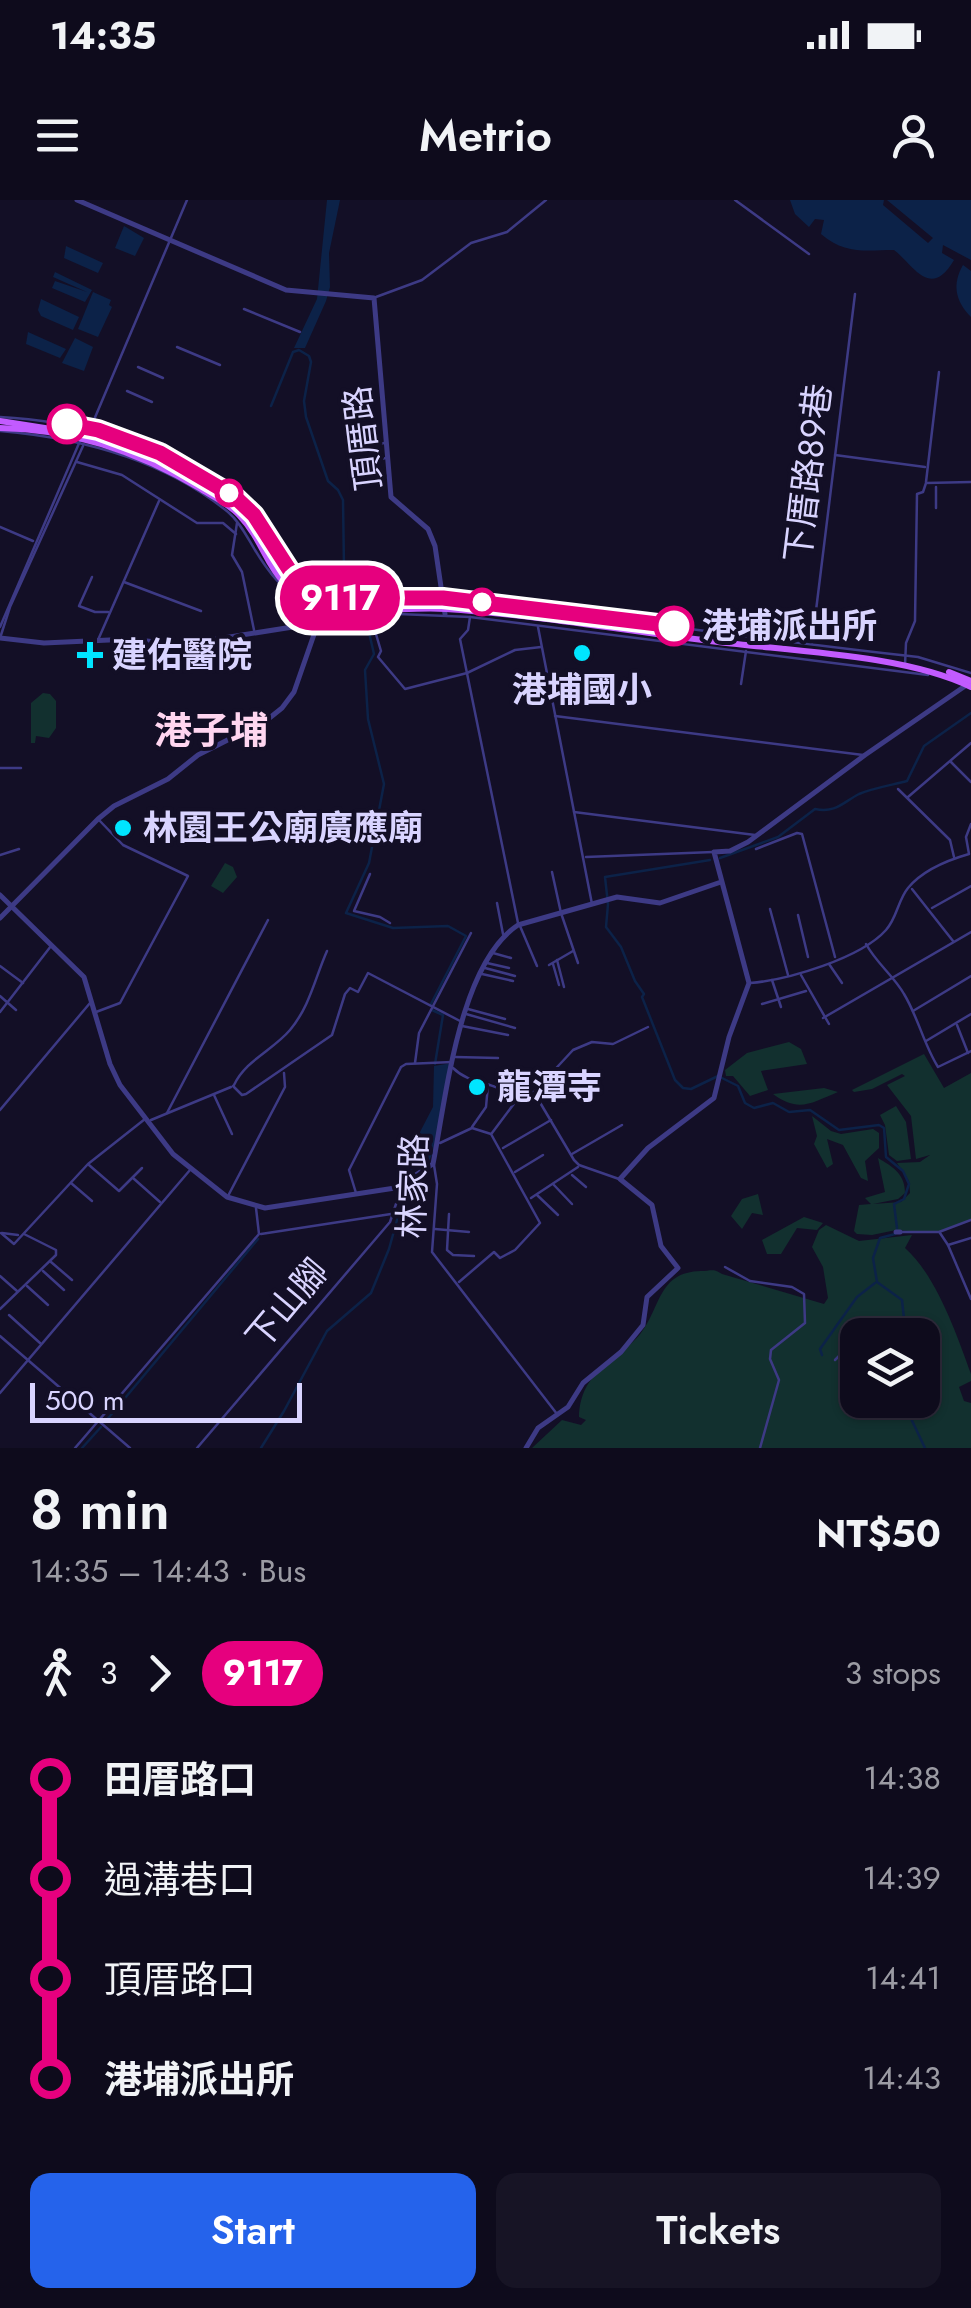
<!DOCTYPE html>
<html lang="en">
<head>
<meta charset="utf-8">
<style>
  :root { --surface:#0e0b1c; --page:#171425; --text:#f1f3f6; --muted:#9b9ba3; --line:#2e2b3b; --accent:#2563eb }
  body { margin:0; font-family:Jost,"Noto Sans TC",sans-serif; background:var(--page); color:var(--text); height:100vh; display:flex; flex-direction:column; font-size:38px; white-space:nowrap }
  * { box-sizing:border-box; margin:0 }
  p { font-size:32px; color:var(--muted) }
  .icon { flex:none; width:55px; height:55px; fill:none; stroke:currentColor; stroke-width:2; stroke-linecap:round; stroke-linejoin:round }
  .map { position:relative; height:1248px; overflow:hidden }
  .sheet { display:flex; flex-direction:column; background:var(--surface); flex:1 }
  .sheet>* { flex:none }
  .badge { padding:0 20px; border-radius:32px; font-size:35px; line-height:65px }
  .controls { position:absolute; left:840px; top:1118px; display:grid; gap:20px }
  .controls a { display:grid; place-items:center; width:100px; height:100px; border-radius:20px; background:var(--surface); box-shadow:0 2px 8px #0004,0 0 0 2px var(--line); font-size:50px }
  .scale { position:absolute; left:30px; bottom:25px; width:272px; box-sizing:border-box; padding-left:10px; border:5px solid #d9d4ff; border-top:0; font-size:28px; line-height:35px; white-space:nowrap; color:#d9d4ff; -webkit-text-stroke:8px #130f26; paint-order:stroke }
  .map>.badge { position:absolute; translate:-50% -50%; box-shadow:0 0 0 5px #fff }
  .legs { display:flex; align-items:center; gap:15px; height:110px; padding:0 30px; font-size:32px }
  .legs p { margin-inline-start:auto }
  .summary { display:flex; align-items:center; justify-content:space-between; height:170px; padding:0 30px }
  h1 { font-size:55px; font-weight:600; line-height:75px }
  .cta { display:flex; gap:20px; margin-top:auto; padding:20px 30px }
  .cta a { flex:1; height:115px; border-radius:20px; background:var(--accent); color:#fff; font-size:40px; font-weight:600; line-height:115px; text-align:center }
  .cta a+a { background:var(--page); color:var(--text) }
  ul { padding:0 30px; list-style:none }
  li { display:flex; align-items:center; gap:35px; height:100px; font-size:38px }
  li i { display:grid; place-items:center; width:15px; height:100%; margin:0 12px; background:currentColor }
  li i::after { content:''; width:25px; height:25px; margin:-12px; border:8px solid; border-radius:50%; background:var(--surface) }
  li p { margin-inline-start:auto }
  li:first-child i { background:linear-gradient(#0000 50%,currentColor 0) }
  li:last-child i { background:linear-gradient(currentColor 50%,#0000 0) }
  .status { display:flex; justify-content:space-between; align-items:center; height:70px; padding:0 50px; background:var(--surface); direction:ltr }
  .status svg { height:28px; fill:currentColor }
  header { display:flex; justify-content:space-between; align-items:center; height:130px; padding:0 30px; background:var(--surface); font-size:45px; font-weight:600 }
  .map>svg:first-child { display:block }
  .green { fill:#12302f; fill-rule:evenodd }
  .water { fill:#0c2248 }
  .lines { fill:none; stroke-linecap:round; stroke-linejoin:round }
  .stream { stroke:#0c2248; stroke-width:2.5 }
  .minor { stroke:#3d3a85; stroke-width:2.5 }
  .tertiary { stroke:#3d3a85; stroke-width:5 }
  .primary { stroke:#c25bff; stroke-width:6 }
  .line-1-casing { stroke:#fff; stroke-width:22 }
  .line-1 { stroke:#e6007e; stroke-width:15 }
  .stop-1-dot { fill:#fff; stroke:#e6007e; stroke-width:5 }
  .poi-dot { fill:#00e5ff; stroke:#130f26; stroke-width:4 }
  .labels { text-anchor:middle; stroke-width:8; stroke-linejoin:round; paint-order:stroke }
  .street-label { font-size:35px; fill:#d9d4ff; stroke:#130f26 }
  .stop-label { font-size:35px; font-weight:bold; fill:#d9d4ff; stroke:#130f26; text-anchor:start }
  .poi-label { font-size:35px; font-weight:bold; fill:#d9d4ff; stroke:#130f26; text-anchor:start }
  .neighbourhood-label { font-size:38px; font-weight:bold; fill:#ffd6f0; stroke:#130f26 }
</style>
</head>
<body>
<div class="status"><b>14:35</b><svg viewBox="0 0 49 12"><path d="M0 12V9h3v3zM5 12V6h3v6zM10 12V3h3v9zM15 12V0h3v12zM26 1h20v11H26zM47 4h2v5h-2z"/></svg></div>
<header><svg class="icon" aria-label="menu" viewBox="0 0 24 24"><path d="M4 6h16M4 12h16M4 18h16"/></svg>Metrio<svg class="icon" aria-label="person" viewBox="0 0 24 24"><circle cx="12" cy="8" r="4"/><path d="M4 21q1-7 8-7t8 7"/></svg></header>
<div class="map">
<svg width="971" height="1248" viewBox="0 0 971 1248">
  <rect width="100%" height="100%" fill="#130f26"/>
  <g class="green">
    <polygon points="43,493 50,494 56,501 56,528 49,538 36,536 35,543 31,543 31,503"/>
    <polygon points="225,663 233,667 237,677 223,693 211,686"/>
    <polygon points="789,842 801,849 807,864 761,871 768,890 750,896 733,876 726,876 725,870 747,853"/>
    <path d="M 924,854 L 944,888 L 971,873 L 971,1020 L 934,1033 L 896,1030 L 872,1035 L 857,1034 L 854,1031 L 859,1005 L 871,1004 L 865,998 L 885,992 L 878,958 C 893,967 905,974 905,993 L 898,999 L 873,1004 L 901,1002 L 910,993 L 909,981 L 897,963 L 920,962 L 930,955 L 916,959 L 911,916 L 887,885 L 905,876 L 902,874 L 872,889 L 854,892 L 852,890 Z"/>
    <path d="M 824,888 L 838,892 C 811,903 799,913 773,894 Z"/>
    <polygon points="896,906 906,922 911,959 897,961 889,955 885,925 880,915"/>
    <polygon points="812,916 831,931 841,934 873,929 879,933 879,948 865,961 868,981 861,978 843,945 827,939 833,964 827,968 814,944 817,936"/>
    <polygon points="758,994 763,1015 752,1013 742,1029 731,1016 742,999"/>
    <polygon points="804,1017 823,1023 817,1030 797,1028 781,1054 767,1054 762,1040"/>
    <path d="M 826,1025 L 859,1041 L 912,1035 L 905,1048 C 936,1075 957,1135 971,1174 L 971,1181 L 959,1187 L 964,1201 L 971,1203 L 971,1248 L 532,1248 L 562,1220 L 581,1225 L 586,1220 L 579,1217 C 581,1169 615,1165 641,1133 C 661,1107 658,1072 701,1071 C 711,1071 713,1068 722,1074 L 824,1104 L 828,1098 L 823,1067 L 812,1047 L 819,1030 ZM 858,1135 L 922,1135 L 922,1200 L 858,1200 Z"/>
  </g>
  <g class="water">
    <polygon points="327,0 340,0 329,53 330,87 326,101 305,148 294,148 317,99"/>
    <path d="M 790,0 L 884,0 L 883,5 L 928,43 L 933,38 L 887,0 L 971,0 L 971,60 L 943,45 L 942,53 L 954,60 C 930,101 913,64 894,50 C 866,50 845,55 821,34 L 824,20 L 815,19 L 809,27 L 795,14 Z"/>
    <polygon points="124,26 144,38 135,56 115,48"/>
    <polygon points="66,46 103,63 98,73 64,58"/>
    <path d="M 963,65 L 971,71 L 971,117 C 955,101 952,84 963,65 Z"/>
    <polygon points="55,72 92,90 85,102 52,88 55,81 87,92 53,77"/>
    <polygon points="93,92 111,100 109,105 112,107 98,137 78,129"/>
    <polygon points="41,99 79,117 73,130 41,116 38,110"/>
    <polygon points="28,132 66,149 60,158 26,144"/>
    <polygon points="75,138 93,147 84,171 62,163"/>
    <polygon points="452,863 433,953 429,961 426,957 413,962 420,932 433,907 434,866"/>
  </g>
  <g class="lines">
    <g class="stream">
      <polyline points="271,206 293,152 299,150 309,156 311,162 304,201 306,217 328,281 338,290 343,300 344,367 358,400"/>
      <polyline points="364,411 374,454 365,470 368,519 384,584 369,663 346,713 393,728 448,726 466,736 431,804"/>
      <path d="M 720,658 L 778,637 L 815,609 C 836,613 842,603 859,594 C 873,588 892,585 907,581 L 924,546 L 971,513"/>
      <polyline points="710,660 605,677 608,704 606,727 621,747 635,781 644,794 642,797 675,880 683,888 691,889 718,876 738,886 745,903 754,908 773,903 789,912 810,910 839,930 879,925 884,928 886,957 903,971 909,984 904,999 894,1004 897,1028"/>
      <polyline points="432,810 443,815 435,864"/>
      <polyline points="409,978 413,962"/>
      <polyline points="895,1034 880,1038 873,1058 877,1082 902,1100 904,1119 914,1132 913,1135"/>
      <polyline points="822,1155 820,1149 857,1097 875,1083"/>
      <polyline points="922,1200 916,1207 906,1208 925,1248"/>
      <polyline points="105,1222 258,1039"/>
      <polyline points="82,1248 101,1227"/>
      <polyline points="261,1248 284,1211 327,1131 371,1093 389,1049 407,984"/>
    </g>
    <g class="minor">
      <polyline points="735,0 809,54"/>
      <polyline points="376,97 422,80 471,43 507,32 546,0"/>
      <polyline points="244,109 300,132"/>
      <polyline points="177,147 220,165"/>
      <polyline points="138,167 163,178"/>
      <polyline points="127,191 152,202"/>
      <path d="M 0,217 C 76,221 142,240 207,280 C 222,289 239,297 250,311 C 276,341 282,380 324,394 C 361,407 412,394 452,399 C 607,417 763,440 918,457 L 971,473"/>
      <path d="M 0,231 C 81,238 164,260 228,312 C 240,322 247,337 255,350 C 283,397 310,415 367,413"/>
      <polyline points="88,234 187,0"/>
      <polyline points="356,246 385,243"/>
      <polyline points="835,255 925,267"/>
      <polyline points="77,262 122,275 197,323 223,323 236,334"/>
      <polyline points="358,263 386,258"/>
      <polyline points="926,282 939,172"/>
      <polyline points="936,287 936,308"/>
      <polyline points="237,323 232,355 242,372 254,430"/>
      <polyline points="0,327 33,341"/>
      <polyline points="92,377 79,406 95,412 108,412"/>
      <polyline points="124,382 201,411"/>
      <polyline points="375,413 470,417 928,475"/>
      <polyline points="370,414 381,451 378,457 405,489 467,473 515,450 541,447"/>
      <polyline points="470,417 468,430 460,439 518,723"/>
      <polyline points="0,427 80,241"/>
      <polyline points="538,427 592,704"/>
      <polyline points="1,435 10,407 83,246"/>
      <polyline points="98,440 159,301"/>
      <polyline points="812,443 855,94"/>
      <polyline points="905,465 906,443 915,421 917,294 923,292 926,283 971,282"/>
      <polyline points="741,484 746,451"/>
      <polyline points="555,516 863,555"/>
      <polyline points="951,562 971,582"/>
      <polyline points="0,568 21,568"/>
      <polyline points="898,589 950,640 954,657"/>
      <polyline points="908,597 971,543"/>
      <polyline points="574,612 755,635"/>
      <polyline points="756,649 797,633 802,634 835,757"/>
      <polyline points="0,655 19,649"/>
      <polyline points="586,657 713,652"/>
      <polyline points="552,672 561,713 578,763"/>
      <polyline points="370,674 354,711 380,717 390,723"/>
      <polyline points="912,689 953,741"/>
      <polyline points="497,703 503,734"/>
      <polyline points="932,708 971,686"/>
      <polyline points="770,709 788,775"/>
      <polyline points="798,715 808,757"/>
      <polyline points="520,726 537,766"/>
      <path d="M 866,744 C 877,764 894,776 904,794 C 918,817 924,845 938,867 L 971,851"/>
      <polyline points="493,753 511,758"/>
      <polyline points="557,760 564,787"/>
      <polyline points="487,763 509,768"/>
      <polyline points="553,764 559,785"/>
      <polyline points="829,764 842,783"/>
      <polyline points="549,765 573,751"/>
      <polyline points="0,766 23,783"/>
      <polyline points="485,768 515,776"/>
      <polyline points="482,774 513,781"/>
      <polyline points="801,775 829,824"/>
      <polyline points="772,780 781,807"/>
      <path d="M 750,783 C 788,780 861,758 886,730 C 897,718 898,700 908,688 C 922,671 948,660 969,654 L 966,637 L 971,624"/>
      <polyline points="0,796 16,810"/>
      <polyline points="762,804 806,791"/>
      <polyline points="468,809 505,819"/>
      <polyline points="913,811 971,776"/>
      <polyline points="0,812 51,746"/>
      <polyline points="96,812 120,803 188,676 123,645 99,620"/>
      <polyline points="466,814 515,828"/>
      <polyline points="823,818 971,732"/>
      <polyline points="957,825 968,853"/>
      <polyline points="462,826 508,835"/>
      <polyline points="926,841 971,814"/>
      <polyline points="455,857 498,858"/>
      <polyline points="415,863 419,833 471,733"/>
      <path d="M 453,868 C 470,885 494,881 512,896 L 532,892"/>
      <polyline points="498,884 502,879 501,873"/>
      <path d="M 234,885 C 246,860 272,851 290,830 C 310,806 315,778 327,751"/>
      <polyline points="233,886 242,895 246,894 332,835 345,794 350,788 358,792 368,773 460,821"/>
      <polyline points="534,892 573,850 592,842 613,844 648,827"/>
      <polyline points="535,894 574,960 579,965 619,979"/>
      <polyline points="214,895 232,934"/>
      <polyline points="0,910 90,803"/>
      <polyline points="167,913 268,720"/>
      <polyline points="151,920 231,887"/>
      <polyline points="472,927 486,907 488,885"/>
      <polyline points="492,933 516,901 515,896"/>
      <polyline points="440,943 472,928 491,934 540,1023 515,1050 500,1058 494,1052 459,1082"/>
      <polyline points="503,948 551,920"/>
      <polyline points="572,954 622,925"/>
      <polyline points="89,965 119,991 142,968"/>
      <polyline points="434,965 437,984 432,1052 557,1214"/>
      <polyline points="515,972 543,955"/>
      <polyline points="572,975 586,987"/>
      <polyline points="133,978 160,1002"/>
      <polyline points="71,983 92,1001"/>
      <polyline points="553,984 572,1004"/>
      <polyline points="356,993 349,970 401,867 406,864 452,862"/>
      <polyline points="537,995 558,1015"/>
      <polyline points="228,996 285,887 284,873"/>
      <polyline points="531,998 578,967"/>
      <polyline points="449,1014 447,1050 453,1055 474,1056"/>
      <polyline points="435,1029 469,1032"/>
      <polyline points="901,1032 939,1032 971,1020"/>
      <polyline points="1,1033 14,1044 88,964 145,919"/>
      <polyline points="2,1033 18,1035"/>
      <polyline points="940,1033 948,1045 971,1038"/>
      <polyline points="261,1034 391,1014"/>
      <polyline points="948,1045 971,1099"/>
      <polyline points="51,1062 72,1080"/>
      <polyline points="725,1067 750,1081 792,1087 804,1094 805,1123 771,1150 770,1159 779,1180 760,1248"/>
      <polyline points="43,1071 64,1090"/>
      <polyline points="0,1076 17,1091"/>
      <polyline points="27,1086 48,1105"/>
      <polyline points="0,1109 56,1055 56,1050 24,1034"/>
      <polyline points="9,1115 40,1143"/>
      <polyline points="0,1136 130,1248"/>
      <polyline points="835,1160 844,1151 858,1149"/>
      <polyline points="0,1193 190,970"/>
      <polyline points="75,1248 259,1034 256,1008"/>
      <polyline points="197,1248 390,1022 402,986"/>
    </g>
    <g class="tertiary">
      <polyline points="77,0 286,90 374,98 391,297 428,329 435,346 445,414"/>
      <polyline points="0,438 44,443 131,439 179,445 318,423 335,413 338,398"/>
      <path d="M 0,695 L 84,777 L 110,864 L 120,885 L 173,954 L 227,997 L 265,1008 L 395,988 L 433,964 C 446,898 459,764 518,725 L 617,697 L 660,703 L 721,682"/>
      <polyline points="0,718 98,619 114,606 168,579 198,555 267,520 282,508 294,492 318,423"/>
      <polyline points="896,1032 900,1032"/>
      <polyline points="526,1248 538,1228 568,1207 583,1183 621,1152 643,1125 647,1097 678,1068 661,1046 652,1005 620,979 648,948 714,898 729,837 749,783 714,652 730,651 748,642 865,555 968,484"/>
    </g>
    <g class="primary">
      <polyline points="0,221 96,236 170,264 239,308 287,377 315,396 346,403 436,404"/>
      <path d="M 0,228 C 73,229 139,252 201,289 C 213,297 229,304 239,315 C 273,351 264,387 325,405 C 360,416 409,406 446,409 C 537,415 627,431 718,442 C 791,451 906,455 971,487"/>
      <polyline points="949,472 971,481"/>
    </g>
  </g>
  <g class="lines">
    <defs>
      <polyline id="line-1" points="67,224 98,230 160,253 235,297 254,315 292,374 326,395 345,398 443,398 674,426"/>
    </defs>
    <use href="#line-1" class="line-1-casing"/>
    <use href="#line-1" class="line-1"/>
  </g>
  <g class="stop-1-dot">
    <circle cx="67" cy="224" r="18"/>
    <circle cx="229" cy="293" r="12"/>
    <circle cx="482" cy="402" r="12"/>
    <circle cx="674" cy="426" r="18"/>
  </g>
  <g class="poi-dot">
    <circle cx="582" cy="453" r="10"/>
    <path d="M85 440h10v10h10v10h-10v10h-10v-10h-10v-10h10z"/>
    <circle cx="123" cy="628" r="10"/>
    <circle cx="477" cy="887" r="10"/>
  </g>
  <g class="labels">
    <g class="street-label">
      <text transform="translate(363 238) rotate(-97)" y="12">頂厝路</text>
      <text transform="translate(808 273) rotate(-83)" y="12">下厝路89巷</text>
      <text transform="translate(413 986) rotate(-88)" y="12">林家路</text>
      <text transform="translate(287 1104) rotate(-50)" y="12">下山腳</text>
    </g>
    <g class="stop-label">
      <text x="702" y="438">港埔派出所</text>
    </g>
    <g class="poi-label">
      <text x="112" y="467">建佑醫院</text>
      <text x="582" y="502" text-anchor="middle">港埔國小</text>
      <text x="143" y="640">林園王公廟廣應廟</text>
      <text x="497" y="899">龍潭寺</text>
    </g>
    <g class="neighbourhood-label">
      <text x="211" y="544">港子埔</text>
    </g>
  </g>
</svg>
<div class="controls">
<a><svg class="icon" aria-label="layers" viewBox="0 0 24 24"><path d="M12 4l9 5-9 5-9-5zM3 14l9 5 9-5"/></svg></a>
</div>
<div class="scale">500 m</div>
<b class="badge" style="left:340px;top:398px;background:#e6007e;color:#fff">9117</b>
</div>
<section class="sheet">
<div class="summary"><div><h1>8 min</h1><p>14:35 – 14:43 · Bus</p></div><b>NT$50</b></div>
<div class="legs"><svg class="icon" aria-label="walk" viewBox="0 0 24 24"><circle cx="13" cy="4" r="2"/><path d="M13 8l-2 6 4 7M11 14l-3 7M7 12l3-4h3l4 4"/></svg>3<svg class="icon" aria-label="forward" viewBox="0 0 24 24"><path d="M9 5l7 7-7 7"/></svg><b class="badge" style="background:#e6007e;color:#fff">9117</b><p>3 stops</p></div>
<ul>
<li><i style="color:#e6007e"></i><b>田厝路口</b><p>14:38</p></li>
<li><i style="color:#e6007e"></i><span>過溝巷口</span><p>14:39</p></li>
<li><i style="color:#e6007e"></i><span>頂厝路口</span><p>14:41</p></li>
<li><i style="color:#e6007e"></i><b>港埔派出所</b><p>14:43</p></li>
</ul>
<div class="cta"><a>Start</a><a>Tickets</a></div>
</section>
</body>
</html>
